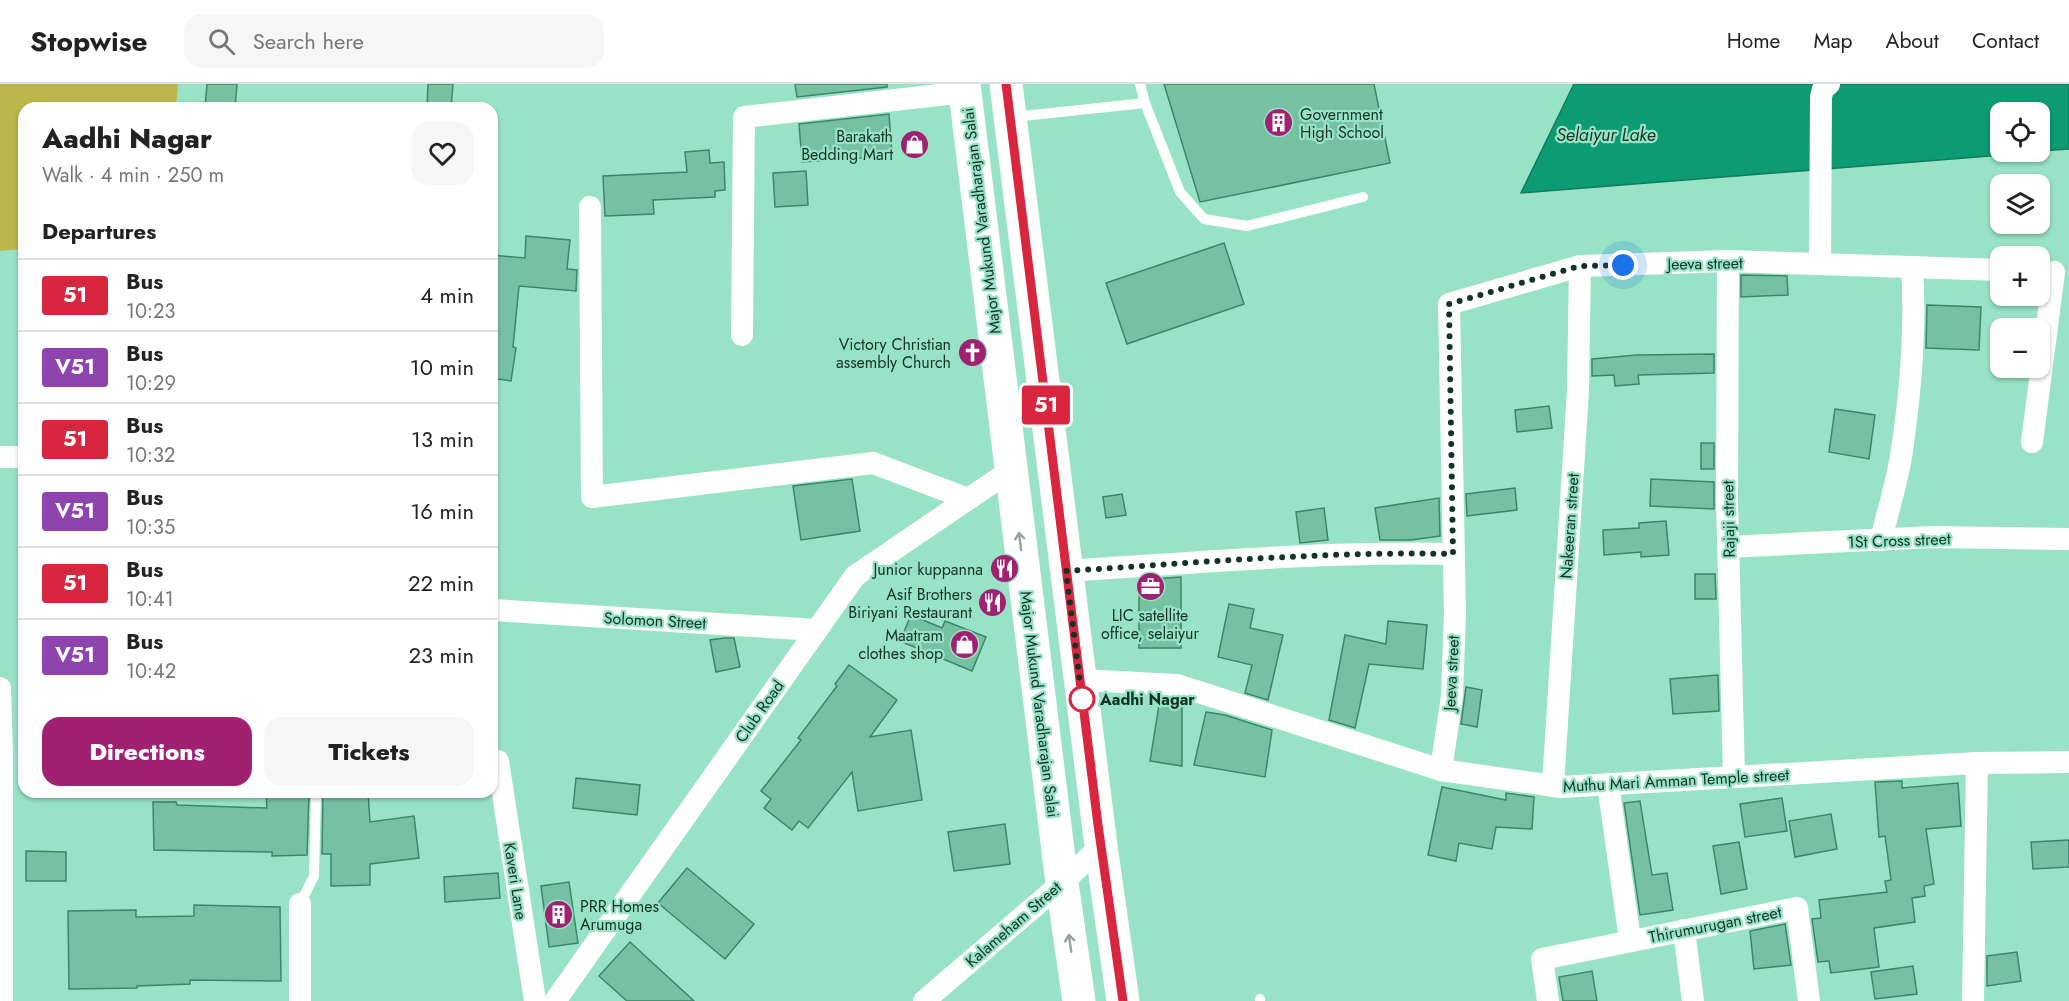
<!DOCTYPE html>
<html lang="en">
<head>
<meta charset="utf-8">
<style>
  :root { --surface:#fff; --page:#f6f6f6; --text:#222; --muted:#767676; --line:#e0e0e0; --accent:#a02072 }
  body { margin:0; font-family:Jost,sans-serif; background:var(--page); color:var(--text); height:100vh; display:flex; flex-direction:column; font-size:22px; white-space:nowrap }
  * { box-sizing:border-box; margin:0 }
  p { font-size:20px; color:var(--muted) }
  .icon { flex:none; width:33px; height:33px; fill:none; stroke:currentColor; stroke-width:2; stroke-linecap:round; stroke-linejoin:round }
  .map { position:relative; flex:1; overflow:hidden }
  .details { position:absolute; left:18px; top:18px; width:480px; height:696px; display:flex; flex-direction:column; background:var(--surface); border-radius:18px; box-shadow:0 2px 4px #0004 }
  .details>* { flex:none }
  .badge { padding:0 12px; border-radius:4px; font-size:21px; line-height:39px }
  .controls { position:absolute; left:1990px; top:18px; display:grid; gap:12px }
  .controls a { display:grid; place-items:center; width:60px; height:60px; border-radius:12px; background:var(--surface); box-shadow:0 2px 4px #0004; font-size:30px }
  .you { position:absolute; width:30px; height:30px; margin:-15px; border:4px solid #fff; border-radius:50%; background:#1a73e8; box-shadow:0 0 0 9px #1a73e833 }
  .map>.badge { position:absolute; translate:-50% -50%; box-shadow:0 0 0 3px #fff }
  h2 { padding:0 24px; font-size:22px; line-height:54px }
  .round { display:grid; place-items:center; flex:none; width:63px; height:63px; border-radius:18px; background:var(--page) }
  .overview { display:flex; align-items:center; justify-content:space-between; height:102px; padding:0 24px }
  h1 { font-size:28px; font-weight:800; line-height:45px }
  .action { display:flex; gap:12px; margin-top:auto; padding:12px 24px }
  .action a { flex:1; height:69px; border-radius:18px; background:var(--accent); color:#fff; font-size:24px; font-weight:800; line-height:69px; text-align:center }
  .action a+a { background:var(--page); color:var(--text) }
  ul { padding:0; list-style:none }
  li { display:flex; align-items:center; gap:18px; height:72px; padding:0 24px; border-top:2px solid var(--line) }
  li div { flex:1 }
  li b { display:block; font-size:22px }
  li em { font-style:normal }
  li .badge { min-width:66px; font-weight:700; text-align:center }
  header { display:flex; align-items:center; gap:36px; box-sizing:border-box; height:84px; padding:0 30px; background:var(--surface); border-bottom:2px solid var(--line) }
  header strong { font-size:28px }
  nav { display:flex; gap:33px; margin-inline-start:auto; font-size:21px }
  .search { width:420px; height:54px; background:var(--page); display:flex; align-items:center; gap:15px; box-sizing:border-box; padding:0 21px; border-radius:18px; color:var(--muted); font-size:22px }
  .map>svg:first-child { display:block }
  .green { fill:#bcb74a }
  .water { fill:#0d9b74; stroke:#0f7c5d; stroke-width:1.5 }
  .building { fill:#77c1a3; stroke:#3c866b; stroke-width:1.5 }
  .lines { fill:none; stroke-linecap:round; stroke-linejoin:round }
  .service { stroke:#fff; stroke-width:10 }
  .minor { stroke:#fff; stroke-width:22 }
  .primary { stroke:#fff; stroke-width:33 }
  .oneway { stroke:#95a39e }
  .line-casing { stroke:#fff; stroke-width:14 }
  .line { stroke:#d7263d; stroke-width:9 }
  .walk { stroke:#143327; stroke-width:6; stroke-dasharray:0 10.8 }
  .stop-dot { fill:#fff; stroke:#d7263d; stroke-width:3 }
  .labels { text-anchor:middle; stroke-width:4.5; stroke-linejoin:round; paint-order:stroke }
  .poi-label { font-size:16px; fill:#143327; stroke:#98e3c5; text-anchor:end }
  .street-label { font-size:16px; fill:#143327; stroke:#98e3c5 }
  .stop-label { font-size:16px; font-weight:bold; fill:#143327; stroke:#98e3c5; text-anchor:start }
  .water-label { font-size:18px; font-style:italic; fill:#1b352b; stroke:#98e3c5 }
</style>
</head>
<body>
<header>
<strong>Stopwise</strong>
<div class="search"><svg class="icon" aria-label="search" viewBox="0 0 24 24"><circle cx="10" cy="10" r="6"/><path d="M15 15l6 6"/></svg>Search here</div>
<nav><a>Home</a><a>Map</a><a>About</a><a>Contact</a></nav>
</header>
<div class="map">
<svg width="2069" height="917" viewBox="0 0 2069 917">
  <rect width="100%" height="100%" fill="#98e3c5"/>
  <polygon class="green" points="0,0 178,0 176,24 24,24 24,165 0,167"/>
  <polygon class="water" points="1574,0 2069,0 2069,65 2040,67 2040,28 2001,28 2001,68 2039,68 1521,109"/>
  <g class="building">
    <polygon points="207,0 237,0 235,24 205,24"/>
    <polygon points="428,0 453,0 451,24 427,24"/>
    <polygon points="795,0 887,0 887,3 797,13"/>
    <polygon points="1164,0 1374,0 1390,79 1200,118"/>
    <polygon points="889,30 892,72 802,78 799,40"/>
    <polygon points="709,66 710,79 724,78 725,106 715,107 715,113 653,116 654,130 605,132 603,92 687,88 685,68"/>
    <polygon points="806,87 808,121 775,123 773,89"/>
    <polygon points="526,152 570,156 567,185 577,186 576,207 519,202 513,263 516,264 511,297 492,294 492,171 525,174"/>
    <polygon points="1224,159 1244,220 1127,260 1106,199"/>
    <polygon points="1741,191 1787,192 1788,211 1741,213"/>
    <polygon points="1927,221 1981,223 1979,266 1926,264"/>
    <polygon points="1714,270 1714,289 1638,291 1639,300 1615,302 1614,291 1592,292 1592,275 1637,271"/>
    <polygon points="1549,322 1552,344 1517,348 1515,326"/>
    <polygon points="1835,325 1875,331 1869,375 1829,368"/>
    <rect x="1701" y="359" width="13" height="26"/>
    <polygon points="852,395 860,447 801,456 793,402"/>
    <polygon points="1651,395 1714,398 1714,425 1650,422"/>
    <polygon points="1515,404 1517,426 1467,432 1466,410"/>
    <polygon points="1122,410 1126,431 1106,434 1103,413"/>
    <polygon points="1439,414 1440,452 1411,456 1380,456 1375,424"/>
    <polygon points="1324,424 1328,456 1300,459 1296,428"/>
    <polygon points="1666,437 1669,471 1641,473 1641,468 1604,471 1603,446 1639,444 1639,439"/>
    <polygon points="1695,490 1715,490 1716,515 1695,515"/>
    <polygon points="1181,493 1181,564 1139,564 1139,496"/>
    <polygon points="1229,520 1254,525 1250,544 1283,551 1268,616 1245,609 1252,581 1218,573"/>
    <polygon points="911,531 942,544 945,537 986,553 972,587 900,557"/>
    <polygon points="1388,537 1427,541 1423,585 1369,580 1355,644 1329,636 1345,551 1386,560"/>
    <polygon points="724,554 734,554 740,583 716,588 710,556"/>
    <polygon points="849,581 897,616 870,653 911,646 922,716 858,727 852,688 808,744 799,737 792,746 764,724 771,715 761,707 801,656 798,654 837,602 835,600"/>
    <polygon points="1718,591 1719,627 1673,630 1670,595"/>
    <polygon points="1466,603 1482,606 1477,643 1461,640"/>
    <polygon points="1160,615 1182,618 1182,682 1150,677"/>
    <polygon points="1206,628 1225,631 1272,646 1265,693 1194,681"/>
    <polygon points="576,694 640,701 637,731 573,724"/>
    <polygon points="1902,697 1902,704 1958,699 1961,742 1926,745 1934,800 1924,802 1925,812 1912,814 1915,838 1874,844 1879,883 1831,889 1829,877 1818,878 1812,835 1821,834 1819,816 1887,808 1885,797 1891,796 1885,752 1879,753 1875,698"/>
    <polygon points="1442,703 1506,716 1506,709 1534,713 1532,745 1496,743 1492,765 1459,759 1456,777 1428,771"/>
    <polygon points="266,708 309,708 307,771 272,772 272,768 154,766 153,718 176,718 177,721 267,724"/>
    <polygon points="323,708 368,708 370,738 414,732 419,774 370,780 370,801 331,802 331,770 322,770"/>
    <polygon points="1782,714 1787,747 1745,753 1740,720"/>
    <polygon points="1640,717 1652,791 1667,789 1673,826 1640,831 1624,719"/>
    <polygon points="1831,730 1837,765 1795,773 1789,737"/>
    <polygon points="1005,740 1010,780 954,787 948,748"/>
    <polygon points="2069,756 2069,783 2033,785 2031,758"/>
    <polygon points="1739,758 1747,805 1721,810 1713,762"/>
    <polygon points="26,767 66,768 66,797 26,797"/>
    <polygon points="687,784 754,840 725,875 658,819"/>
    <polygon points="498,789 500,814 445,818 444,793"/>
    <polygon points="569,798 578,859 549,863 541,802"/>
    <polygon points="194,821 280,823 281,897 190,896 190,900 137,902 137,904 69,905 68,827 136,826 136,833 194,832"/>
    <polygon points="1785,840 1791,881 1754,885 1750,847"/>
    <polygon points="630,858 694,917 627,917 599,892"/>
    <polygon points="2017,868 2021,897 1987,902 1987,872"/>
    <polygon points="1913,882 1917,910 1875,915 1871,888"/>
    <polygon points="1592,887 1597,917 1563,917 1559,893"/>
  </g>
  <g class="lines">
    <g class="service">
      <polyline points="1140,0 1145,19"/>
      <polyline points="1014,33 1145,19 1180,108 1204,135 1247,142 1363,113"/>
      <polyline points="300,820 314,792 316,708"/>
      <polyline points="1260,915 1260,917"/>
    </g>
    <g class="minor">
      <polyline points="590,123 592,413 873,379 968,415"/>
      <polyline points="1728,177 1727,416 1734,693"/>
      <polyline points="1820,180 1821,13 1823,5 1829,0"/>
      <polyline points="742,251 744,33 965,8"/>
      <polyline points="2032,358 2054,188"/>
      <polyline points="0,373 24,373"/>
      <path d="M 1881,456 C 1888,426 1898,396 1902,366 C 1911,305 1916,244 1912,183"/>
      <polyline points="1728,463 1932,453 2069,455"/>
      <path d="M 1066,487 C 1195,479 1324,467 1453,470"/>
      <polyline points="492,526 817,546"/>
      <polyline points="1080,596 1177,601 1441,686 1561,703 1977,679 1973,917"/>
      <polyline points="0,604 2,670 2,917"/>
      <polyline points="498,677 535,917"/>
      <polyline points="1977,679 2069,678"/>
      <polyline points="1441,686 1452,612 1455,529 1449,220 1580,182 1728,177 2001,186"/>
      <polyline points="1608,700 1630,856"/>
      <polyline points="1553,701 1578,307 1580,182"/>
      <polyline points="300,820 300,917"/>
      <polyline points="1684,846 1693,917"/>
      <polyline points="555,917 855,492 1011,386"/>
      <polyline points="924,917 1062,799 1101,762"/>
      <polyline points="1548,917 1542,875 1797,824 1809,917"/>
    </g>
    <g class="primary">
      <polyline points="964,0 1062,799 1079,917"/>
      <polyline points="1006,0 1101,762 1123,917"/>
    </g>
  </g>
  <defs><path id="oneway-shaft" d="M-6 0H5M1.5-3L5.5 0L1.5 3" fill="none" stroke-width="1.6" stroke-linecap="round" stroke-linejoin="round" transform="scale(1.5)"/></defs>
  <g class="oneway">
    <use href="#oneway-shaft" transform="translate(1020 457) rotate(-97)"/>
    <use href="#oneway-shaft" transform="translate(1070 859) rotate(-98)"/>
  </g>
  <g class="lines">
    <defs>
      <polyline id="line" points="1006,0 1098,741 1123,917"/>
    </defs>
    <use href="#line" class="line-casing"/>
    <use href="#line" class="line"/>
    <path class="walk" d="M 1082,615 L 1066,487 C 1195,479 1324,467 1453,470 L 1449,220 L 1580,182 L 1623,181"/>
  </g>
  <defs>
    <symbol id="building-disc" viewBox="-11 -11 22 22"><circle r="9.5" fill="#a02072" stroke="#98e3c5"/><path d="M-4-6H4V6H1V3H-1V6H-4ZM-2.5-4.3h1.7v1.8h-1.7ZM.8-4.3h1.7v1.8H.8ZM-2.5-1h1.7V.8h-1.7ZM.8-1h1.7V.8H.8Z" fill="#fff"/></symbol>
    <symbol id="shop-disc" viewBox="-11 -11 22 22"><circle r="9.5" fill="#a02072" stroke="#98e3c5"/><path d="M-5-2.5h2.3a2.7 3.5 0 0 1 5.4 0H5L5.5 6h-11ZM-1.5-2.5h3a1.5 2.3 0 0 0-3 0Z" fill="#fff"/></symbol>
    <symbol id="church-disc" viewBox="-11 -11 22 22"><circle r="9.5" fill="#a02072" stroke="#98e3c5"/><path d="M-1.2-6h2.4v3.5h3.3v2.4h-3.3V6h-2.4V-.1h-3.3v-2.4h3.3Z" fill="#fff"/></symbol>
    <symbol id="restaurant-disc" viewBox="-11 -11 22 22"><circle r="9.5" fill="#a02072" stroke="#98e3c5"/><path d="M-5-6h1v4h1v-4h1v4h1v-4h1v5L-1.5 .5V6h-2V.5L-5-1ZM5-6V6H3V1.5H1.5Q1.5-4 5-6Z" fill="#fff"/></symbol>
    <symbol id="office-disc" viewBox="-11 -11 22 22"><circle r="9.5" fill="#a02072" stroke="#98e3c5"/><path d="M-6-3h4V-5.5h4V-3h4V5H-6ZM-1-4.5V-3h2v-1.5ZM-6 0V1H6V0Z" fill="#fff"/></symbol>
  </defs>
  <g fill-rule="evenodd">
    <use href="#building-disc" x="1262" y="22" width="33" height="33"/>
    <use href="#shop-disc" x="898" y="44" width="33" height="33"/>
    <use href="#church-disc" x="956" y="252" width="33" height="33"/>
    <use href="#restaurant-disc" x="988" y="468" width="33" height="33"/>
    <use href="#office-disc" x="1134" y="486" width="33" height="33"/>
    <use href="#restaurant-disc" x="976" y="502" width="33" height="33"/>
    <use href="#shop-disc" x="948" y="544" width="33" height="33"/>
    <use href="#building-disc" x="542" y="814" width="33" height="33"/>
  </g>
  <circle class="stop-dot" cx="1082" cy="615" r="12"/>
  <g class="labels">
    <g class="poi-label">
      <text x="1300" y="36" text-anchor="start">Government<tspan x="1300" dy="18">High School</tspan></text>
      <text x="893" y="58">Barakath<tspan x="893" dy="18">Bedding Mart</tspan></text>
      <text x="951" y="266">Victory Christian<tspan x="951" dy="18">assembly Church</tspan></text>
      <text x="983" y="491">Junior kuppanna</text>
      <text x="972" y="516">Asif Brothers<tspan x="972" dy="18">Biriyani Restaurant</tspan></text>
      <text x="1150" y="537" text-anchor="middle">LIC satellite<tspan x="1150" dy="18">office, selaiyur</tspan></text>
      <text x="943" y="557">Maatram<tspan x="943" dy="18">clothes shop</tspan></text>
      <text x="580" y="828" text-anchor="start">PRR Homes<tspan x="580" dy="18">Arumuga</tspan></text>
    </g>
    <g class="street-label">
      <text transform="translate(981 137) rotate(-97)" y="6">Major Mukund Varadharajan Salai</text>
      <text transform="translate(1705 179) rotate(-1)" y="6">Jeeva street</text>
      <text transform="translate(1728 435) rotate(-91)" y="6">Rajaji street</text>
      <text transform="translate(1569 442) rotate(-86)" y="6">Nakeeran street</text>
      <text transform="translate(1899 456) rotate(-2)" y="6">1St Cross street</text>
      <text transform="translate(655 536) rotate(3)" y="6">Solomon Street</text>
      <text transform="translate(1451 589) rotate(-87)" y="6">Jeeva street</text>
      <text transform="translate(1040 620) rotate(83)" y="6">Major Mukund Varadharajan Salai</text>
      <text transform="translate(759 627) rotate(-55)" y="6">Club Road</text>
      <text transform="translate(1676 696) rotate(-3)" y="6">Muthu Mari Amman Temple street</text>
      <text transform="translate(516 797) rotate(81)" y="6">Kaveri Lane</text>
      <text transform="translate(1013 840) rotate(-41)" y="6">Kalameham Street</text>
      <text transform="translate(1715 840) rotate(-11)" y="6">Thirumurugan street</text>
    </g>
    <g class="stop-label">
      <text x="1100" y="621">Aadhi Nagar</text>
    </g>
    <g class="water-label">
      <text x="1606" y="57">Selaiyur Lake</text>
    </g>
  </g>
</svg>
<div class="controls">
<a><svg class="icon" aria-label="locate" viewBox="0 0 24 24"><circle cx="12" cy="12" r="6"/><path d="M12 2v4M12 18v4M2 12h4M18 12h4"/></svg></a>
<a><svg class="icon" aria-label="layers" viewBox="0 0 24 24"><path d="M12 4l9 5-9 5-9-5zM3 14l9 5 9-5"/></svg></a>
<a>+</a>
<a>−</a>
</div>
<div class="you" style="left:1623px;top:181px"></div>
<b class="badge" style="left:1046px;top:321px;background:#d7263d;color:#fff">51</b>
<section class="details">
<div class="overview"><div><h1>Aadhi Nagar</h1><p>Walk · 4 min · 250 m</p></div><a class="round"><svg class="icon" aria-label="heart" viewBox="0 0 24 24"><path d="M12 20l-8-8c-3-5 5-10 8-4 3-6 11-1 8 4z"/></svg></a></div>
<h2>Departures</h2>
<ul>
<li><span class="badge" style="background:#d7263d;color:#fff">51</span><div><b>Bus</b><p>10:23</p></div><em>4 min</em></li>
<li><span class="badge" style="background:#8e44ad;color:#fff">V51</span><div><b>Bus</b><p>10:29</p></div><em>10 min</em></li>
<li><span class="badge" style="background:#d7263d;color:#fff">51</span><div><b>Bus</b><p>10:32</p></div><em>13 min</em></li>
<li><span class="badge" style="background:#8e44ad;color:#fff">V51</span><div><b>Bus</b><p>10:35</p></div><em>16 min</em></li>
<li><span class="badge" style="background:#d7263d;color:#fff">51</span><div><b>Bus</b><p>10:41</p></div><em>22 min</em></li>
<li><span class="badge" style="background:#8e44ad;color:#fff">V51</span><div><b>Bus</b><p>10:42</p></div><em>23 min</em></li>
</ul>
<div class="action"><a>Directions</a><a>Tickets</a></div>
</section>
</div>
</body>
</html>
